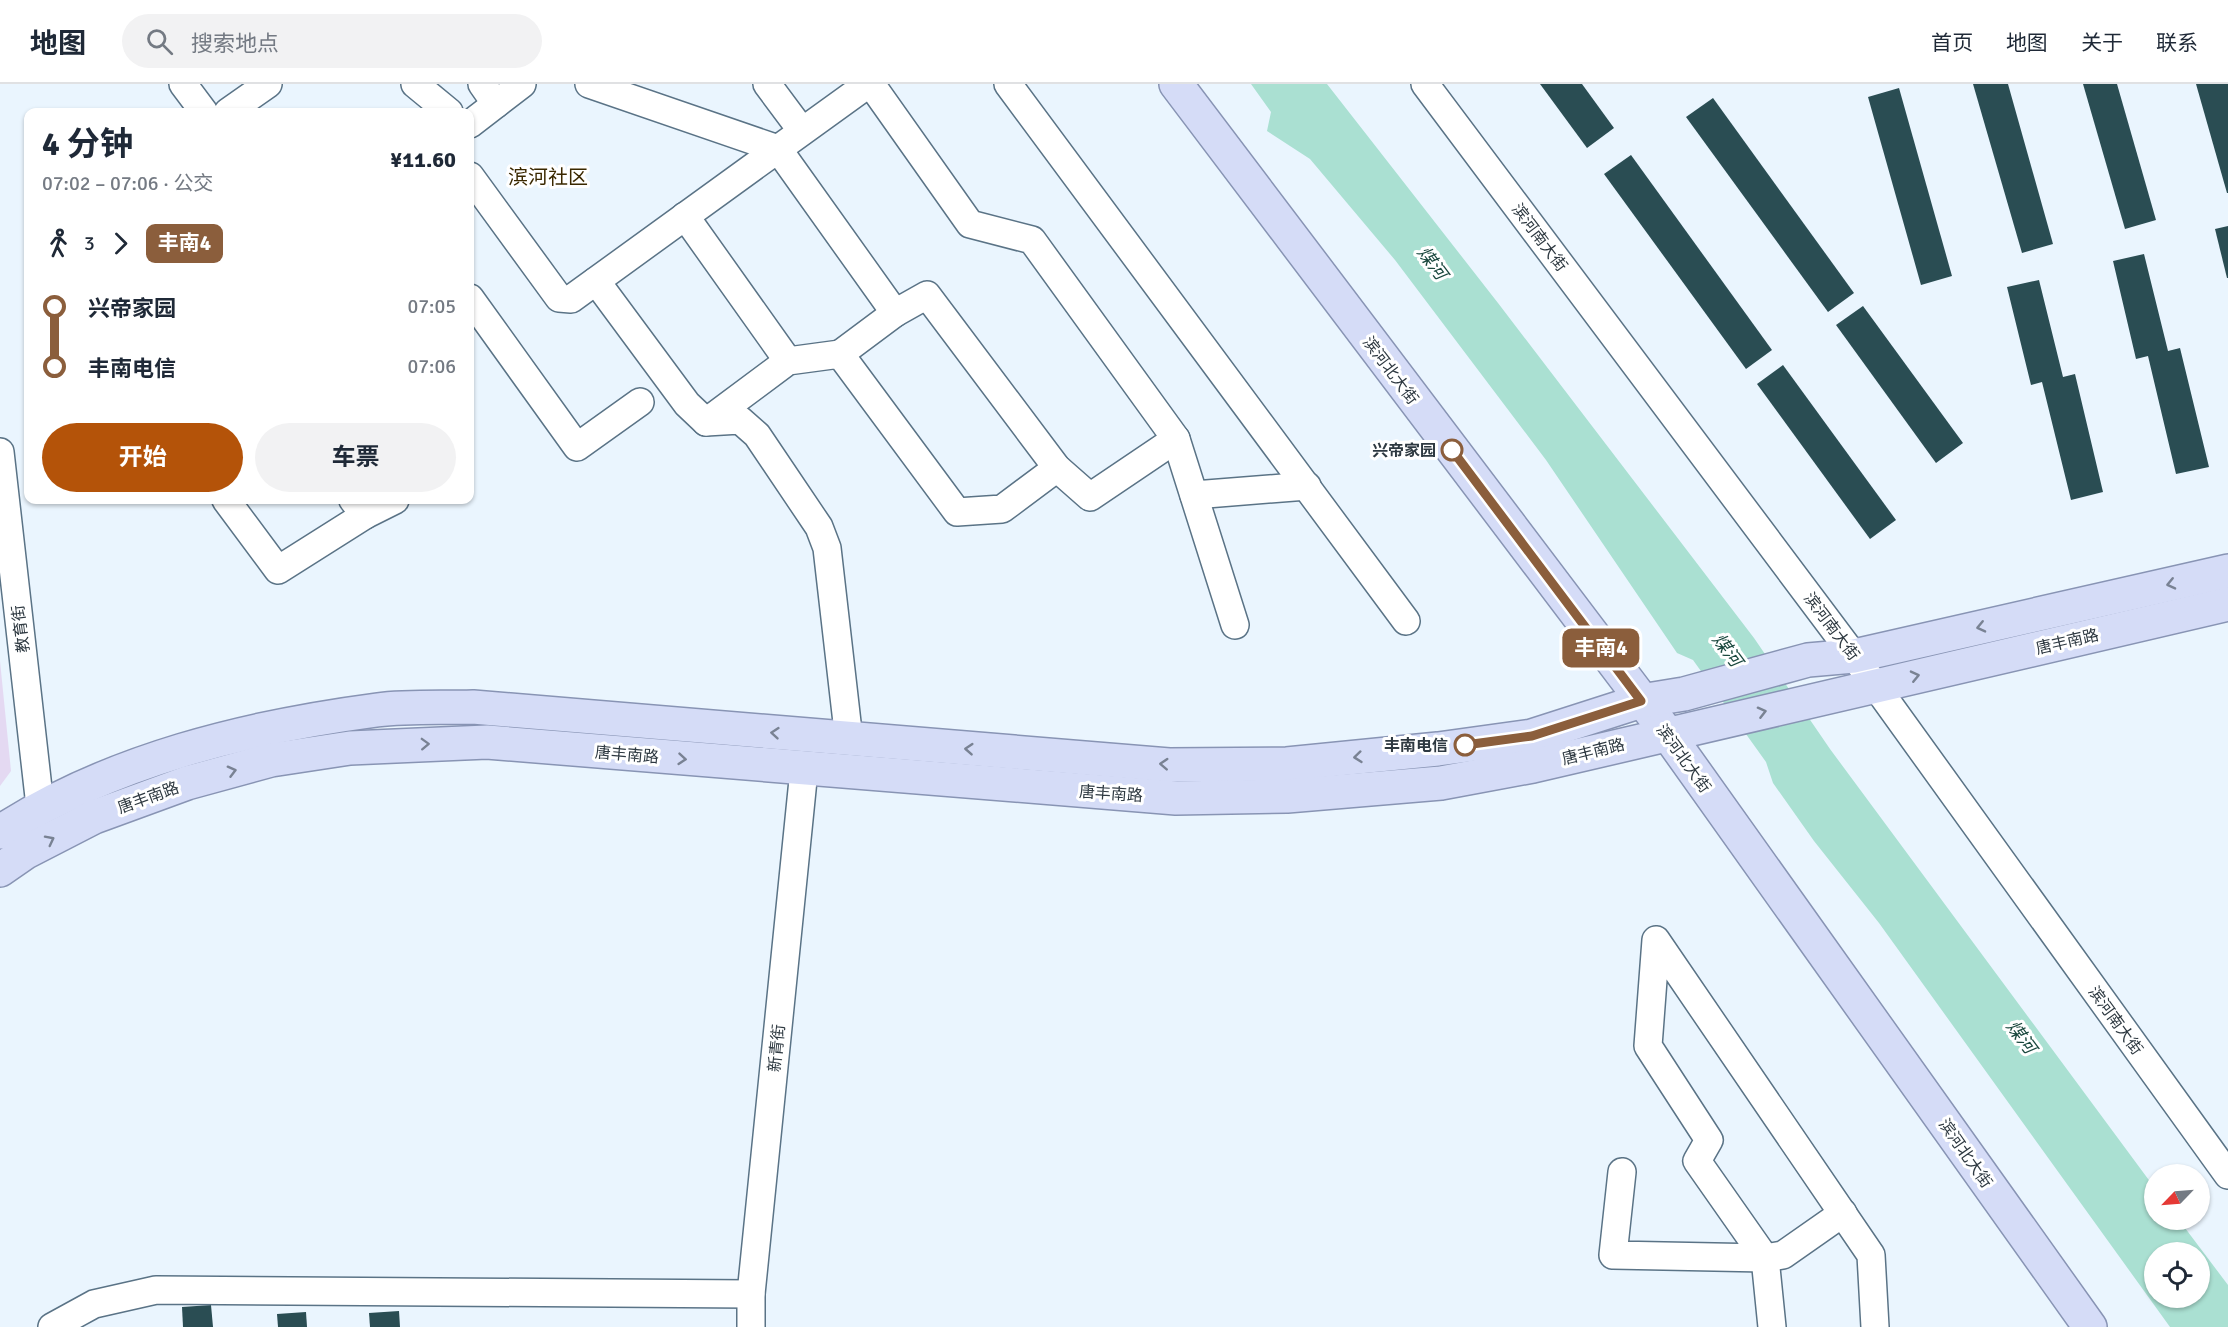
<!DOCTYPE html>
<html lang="zh">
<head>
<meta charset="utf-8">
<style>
  :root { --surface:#fff; --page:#f2f2f3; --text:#1f2937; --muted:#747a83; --line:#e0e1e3; --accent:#b45309 }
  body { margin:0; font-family:Signika,"Noto Sans SC",sans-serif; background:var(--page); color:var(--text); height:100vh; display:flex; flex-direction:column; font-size:22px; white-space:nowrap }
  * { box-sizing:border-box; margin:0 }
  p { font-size:20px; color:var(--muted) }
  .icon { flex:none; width:33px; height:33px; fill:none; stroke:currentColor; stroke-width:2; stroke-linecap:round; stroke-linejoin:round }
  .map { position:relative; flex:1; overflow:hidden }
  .details { position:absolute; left:24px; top:24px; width:450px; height:396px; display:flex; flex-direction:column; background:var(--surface); border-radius:12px; box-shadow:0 2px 4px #0004 }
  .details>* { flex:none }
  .badge { padding:0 12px; border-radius:9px; font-size:21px; line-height:39px }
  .needle { width:39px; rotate:245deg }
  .buttons { position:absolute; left:2144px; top:1080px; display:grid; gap:12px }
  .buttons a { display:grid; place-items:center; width:66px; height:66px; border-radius:50%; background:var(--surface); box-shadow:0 2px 4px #0004; font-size:30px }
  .map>.badge { position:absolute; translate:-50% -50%; box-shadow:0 0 0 3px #fff }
  .legs { display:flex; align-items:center; gap:9px; height:66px; padding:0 18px; font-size:20px }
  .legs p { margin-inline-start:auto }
  .head { display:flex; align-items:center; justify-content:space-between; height:102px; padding:0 18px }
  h1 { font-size:33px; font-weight:700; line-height:45px }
  .cta { display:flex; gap:12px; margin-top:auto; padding:12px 18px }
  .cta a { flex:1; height:69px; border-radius:36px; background:var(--accent); color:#fff; font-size:24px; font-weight:700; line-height:69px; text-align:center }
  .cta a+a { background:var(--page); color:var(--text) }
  ul { padding:0 18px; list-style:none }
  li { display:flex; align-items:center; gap:21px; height:60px; font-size:22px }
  li i { display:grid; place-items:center; width:9px; height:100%; margin:0 8px; background:currentColor }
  li i::after { content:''; width:15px; height:15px; margin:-8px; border:4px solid; border-radius:50%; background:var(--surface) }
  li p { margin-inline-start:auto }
  li:first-child i { background:linear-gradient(#0000 50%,currentColor 0) }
  li:last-child i { background:linear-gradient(currentColor 50%,#0000 0) }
  header { display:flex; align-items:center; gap:36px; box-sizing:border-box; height:84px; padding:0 30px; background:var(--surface); border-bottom:2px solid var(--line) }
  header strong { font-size:28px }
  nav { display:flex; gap:33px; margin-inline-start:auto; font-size:21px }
  .search { width:420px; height:54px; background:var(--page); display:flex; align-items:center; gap:15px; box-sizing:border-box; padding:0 21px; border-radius:33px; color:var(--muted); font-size:22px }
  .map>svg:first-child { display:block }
  .green { fill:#e4d9f2 }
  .water { fill:#aae0d2; fill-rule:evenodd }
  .building { fill:#2a4d53 }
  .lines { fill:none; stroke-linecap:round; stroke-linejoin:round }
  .minor-casing { stroke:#5a7386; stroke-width:30 }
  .major-casing { stroke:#8894b4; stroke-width:36 }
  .minor { stroke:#fff; stroke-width:27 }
  .major { stroke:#d5dcf7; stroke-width:33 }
  .oneway { stroke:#798293 }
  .line-1-casing { stroke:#fff; stroke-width:14 }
  .line-1 { stroke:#8b5e3c; stroke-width:9 }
  .stop-1-dot { fill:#fff; stroke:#8b5e3c; stroke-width:3 }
  .labels { text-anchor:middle; stroke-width:6; stroke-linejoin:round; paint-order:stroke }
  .street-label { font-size:16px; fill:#2e3941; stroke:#fff }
  .stop-label { font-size:16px; font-weight:bold; fill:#2e3941; stroke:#fff; text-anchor:end }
  .water-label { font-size:18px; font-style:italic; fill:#1a483e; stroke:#fff }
  .quarter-label { font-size:20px; fill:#3a2800; stroke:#fff }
</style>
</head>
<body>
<header>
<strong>地图</strong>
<div class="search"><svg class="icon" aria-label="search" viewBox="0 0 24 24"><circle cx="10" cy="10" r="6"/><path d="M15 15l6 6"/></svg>搜索地点</div>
<nav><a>首页</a><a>地图</a><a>关于</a><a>联系</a></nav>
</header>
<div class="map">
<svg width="2228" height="1243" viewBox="0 0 2228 1243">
  <rect width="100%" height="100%" fill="#eaf5fe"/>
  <polygon class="green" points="0,577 11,687 0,702"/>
  <path class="water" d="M 1251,0 L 1327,0 L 1498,219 L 1754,554 L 1830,665 L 2154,1103 L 2154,1136 L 2179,1136 L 2228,1201 L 2228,1243 L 2170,1243 L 1879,839 L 1814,757 L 1773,699 L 1766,678 L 1693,576 L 1677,569 L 1546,376 L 1395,176 L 1310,75 L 1267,47 L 1271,28 ZM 2154,1168 L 2199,1168 L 2199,1214 L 2154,1214 Z"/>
  <g class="building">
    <polygon points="1540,0 1582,0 1614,44 1587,64"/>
    <polygon points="1973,0 2008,0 2053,160 2022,169"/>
    <polygon points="2083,0 2117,0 2156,136 2125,145"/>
    <polygon points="2196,0 2228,0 2228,109 2227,109"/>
    <polygon points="1899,4 1952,192 1921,201 1868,13"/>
    <polygon points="1713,14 1854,209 1828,228 1686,33"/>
    <polygon points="1631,71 1772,266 1746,285 1604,90"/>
    <polygon points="2228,142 2228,194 2227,194 2215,145"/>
    <polygon points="2144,170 2168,267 2180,264 2209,383 2176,390 2148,272 2136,275 2113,177"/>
    <polygon points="2039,196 2063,293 2075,290 2103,408 2071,416 2042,298 2031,301 2007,203"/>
    <polygon points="1863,222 1963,359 1936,379 1836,241"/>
    <polygon points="1783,281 1896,436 1870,455 1757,300"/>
    <polygon points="211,1221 213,1243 183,1243 182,1223"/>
    <polygon points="399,1227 400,1243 370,1243 369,1229"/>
    <polygon points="306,1228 307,1243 278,1243 277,1230"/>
  </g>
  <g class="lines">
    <defs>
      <g id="minor">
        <polyline points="183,0 204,28"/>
        <polyline points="415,0 449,28"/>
        <polyline points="482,0 496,20"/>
        <polyline points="589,0 778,65 868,0"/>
        <polyline points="767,0 802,47"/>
        <polyline points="871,0 970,140 1032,156 1176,355 1235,541"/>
        <polyline points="1008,0 1406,537"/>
        <polyline points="1425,0 1854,572 2228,1091"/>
        <polyline points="228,28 268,0"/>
        <polyline points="470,40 522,0"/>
        <polyline points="470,92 559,214 571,215 778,65 895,229"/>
        <polyline points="685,132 788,277"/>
        <polyline points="596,197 687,320 706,338 740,336 757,351 819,443 827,464 849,656"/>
        <polyline points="470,214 577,363 640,318"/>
        <polyline points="840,270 895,229 927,211 1057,384 1090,413 1176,355"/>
        <polyline points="706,338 788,277 840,270 957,428 1002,425 1057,384"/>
        <polyline points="0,368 40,722"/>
        <polyline points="1194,411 1307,402"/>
        <polyline points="226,416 278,486 365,431"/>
        <polyline points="353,416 365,431 395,416"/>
        <polyline points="1622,1088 1613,1171 1765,1174"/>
        <polyline points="1765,1174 1697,1077 1709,1056 1648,962 1656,856 1871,1171 1875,1243"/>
        <polyline points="52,1243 94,1220 156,1206 751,1210"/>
        <polyline points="751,1243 751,1210 804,686"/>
        <polyline points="1772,1243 1765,1174 1783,1171 1843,1129"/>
      </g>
      <g id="major">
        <polyline points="1176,0 1667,649 2090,1243"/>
        <path d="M 0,748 C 111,676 248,643 377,626 C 408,622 441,624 473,623 L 1169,681 L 1287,680 L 1438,665 L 1532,652 L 1641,617 L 1684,610 L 1808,576 L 1854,572 L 2228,487"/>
        <polyline points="0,786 26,768 94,733 187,699 271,676 350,664 487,658 1176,714 1287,712 1441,699 1533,682 2228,520"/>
      </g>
    </defs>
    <use href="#minor" class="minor-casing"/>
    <use href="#major" class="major-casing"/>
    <use href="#minor" class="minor"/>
    <use href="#major" class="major"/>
  </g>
  <defs><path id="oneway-chevron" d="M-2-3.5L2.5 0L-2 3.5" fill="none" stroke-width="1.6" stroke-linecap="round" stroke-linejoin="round" transform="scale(1.5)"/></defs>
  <g class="oneway">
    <use href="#oneway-chevron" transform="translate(2171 500) rotate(167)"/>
    <use href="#oneway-chevron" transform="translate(1981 543) rotate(167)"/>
    <use href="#oneway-chevron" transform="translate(1915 592) rotate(-13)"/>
    <use href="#oneway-chevron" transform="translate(1762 628) rotate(-14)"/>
    <use href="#oneway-chevron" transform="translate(775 649) rotate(-175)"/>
    <use href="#oneway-chevron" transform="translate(425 660) rotate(-2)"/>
    <use href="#oneway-chevron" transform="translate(969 665) rotate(-176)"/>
    <use href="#oneway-chevron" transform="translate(1358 673) rotate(174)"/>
    <use href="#oneway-chevron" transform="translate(682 675) rotate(5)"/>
    <use href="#oneway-chevron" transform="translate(1164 680) rotate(-177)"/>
    <use href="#oneway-chevron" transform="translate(232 687) rotate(-15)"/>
    <use href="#oneway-chevron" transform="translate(50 756) rotate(-27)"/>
  </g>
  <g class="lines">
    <defs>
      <polyline id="line-1" points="1452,366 1641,617 1532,652 1465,661"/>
    </defs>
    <use href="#line-1" class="line-1-casing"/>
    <use href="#line-1" class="line-1"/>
  </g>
  <g class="stop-1-dot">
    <circle cx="1452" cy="366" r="10"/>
    <circle cx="1465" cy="661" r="10"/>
  </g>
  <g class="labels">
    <g class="street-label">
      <text transform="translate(1540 153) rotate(53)" y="6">滨河南大街</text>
      <text transform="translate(1391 286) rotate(53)" y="6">滨河北大街</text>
      <text transform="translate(1832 542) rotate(53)" y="6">滨河南大街</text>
      <text transform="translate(20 545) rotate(-97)" y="6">教育街</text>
      <text transform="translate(2067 557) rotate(-13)" y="6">唐丰南路</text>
      <text transform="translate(1593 667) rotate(-14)" y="6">唐丰南路</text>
      <text transform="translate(627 670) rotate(5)" y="6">唐丰南路</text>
      <text transform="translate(1684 674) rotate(54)" y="6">滨河北大街</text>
      <text transform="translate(1111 709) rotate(4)" y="6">唐丰南路</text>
      <text transform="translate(148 713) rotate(-20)" y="6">唐丰南路</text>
      <text transform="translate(2116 936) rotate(54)" y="6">滨河南大街</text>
      <text transform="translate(776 964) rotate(-84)" y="6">新青街</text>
      <text transform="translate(1966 1069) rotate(55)" y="6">滨河北大街</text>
    </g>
    <g class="stop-label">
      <text x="1436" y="372">兴帝家园</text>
      <text x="1448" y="667">丰南电信</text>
    </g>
    <g class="water-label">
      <text transform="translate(1432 179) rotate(53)" y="6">煤河</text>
      <text transform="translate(1727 566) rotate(53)" y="6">煤河</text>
      <text transform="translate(2021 953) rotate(53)" y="6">煤河</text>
    </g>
    <g class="quarter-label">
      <text x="548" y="100">滨河社区</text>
    </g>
  </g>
</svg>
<div class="buttons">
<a><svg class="needle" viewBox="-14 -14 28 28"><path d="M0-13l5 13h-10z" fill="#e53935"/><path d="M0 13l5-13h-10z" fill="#747a83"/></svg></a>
<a><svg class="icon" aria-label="locate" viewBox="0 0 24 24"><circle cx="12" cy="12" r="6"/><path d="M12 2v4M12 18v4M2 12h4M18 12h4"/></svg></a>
</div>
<b class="badge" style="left:1601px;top:564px;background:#8b5e3c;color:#fff">丰南4</b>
<section class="details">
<div class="head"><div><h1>4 分钟</h1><p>07:02 – 07:06 · 公交</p></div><b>¥11.60</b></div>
<div class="legs"><svg class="icon" aria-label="walk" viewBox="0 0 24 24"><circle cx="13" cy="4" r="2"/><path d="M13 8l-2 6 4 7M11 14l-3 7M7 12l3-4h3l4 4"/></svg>3<svg class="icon" aria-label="forward" viewBox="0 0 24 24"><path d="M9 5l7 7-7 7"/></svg><b class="badge" style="background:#8b5e3c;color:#fff">丰南4</b></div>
<ul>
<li><i style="color:#8b5e3c"></i><b>兴帝家园</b><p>07:05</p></li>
<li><i style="color:#8b5e3c"></i><b>丰南电信</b><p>07:06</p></li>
</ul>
<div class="cta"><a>开始</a><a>车票</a></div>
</section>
</div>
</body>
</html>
